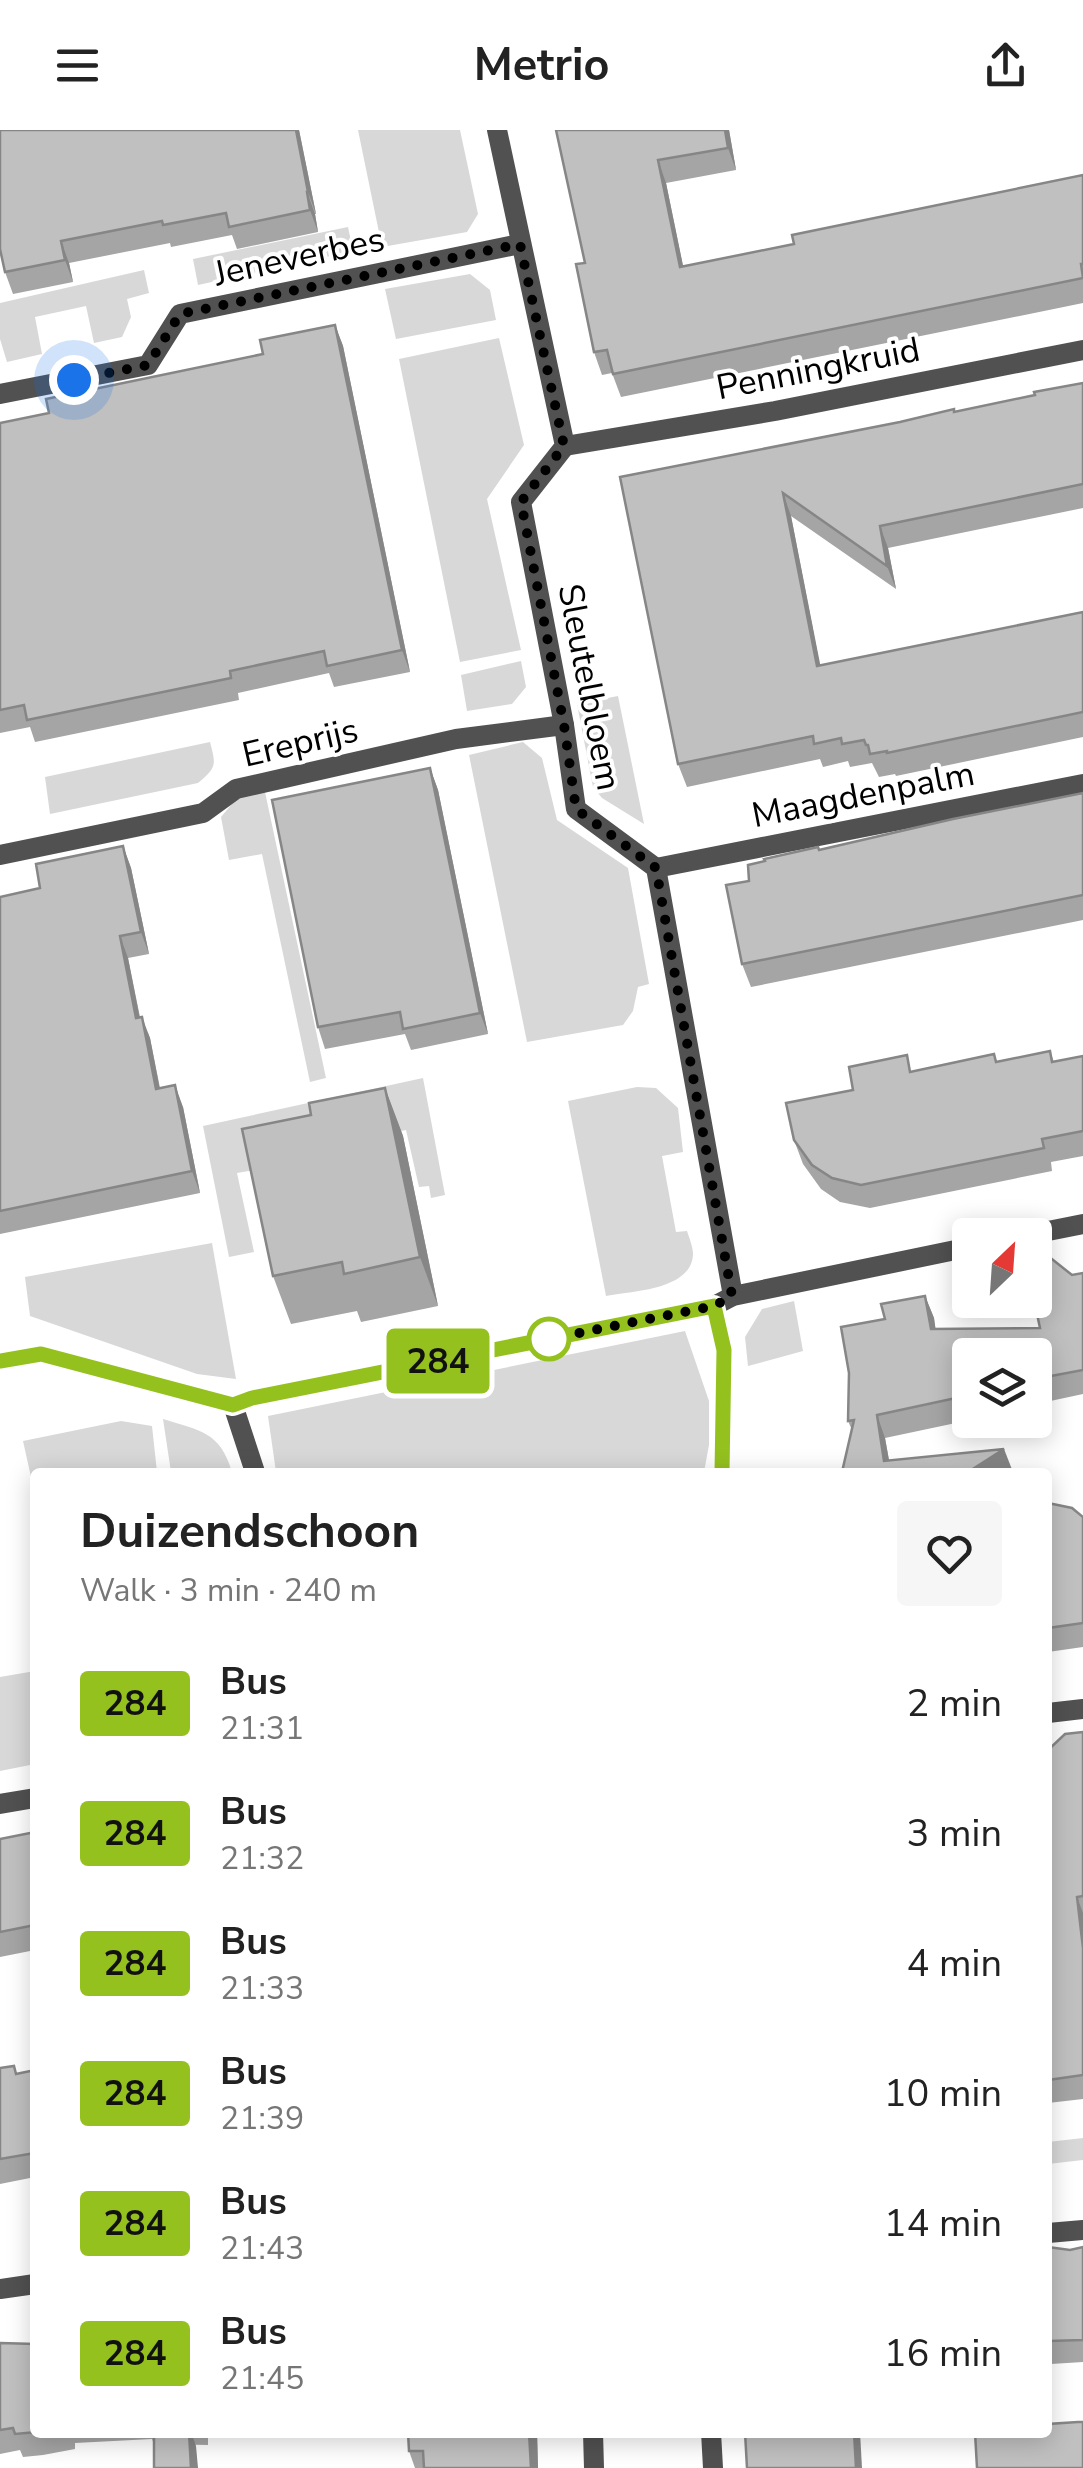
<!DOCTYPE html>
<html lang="en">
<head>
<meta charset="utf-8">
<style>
  :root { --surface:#fff; --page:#f6f6f6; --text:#222; --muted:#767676 }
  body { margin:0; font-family:"Nunito Sans",sans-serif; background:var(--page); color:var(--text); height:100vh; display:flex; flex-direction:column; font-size:38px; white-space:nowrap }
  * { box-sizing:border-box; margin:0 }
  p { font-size:32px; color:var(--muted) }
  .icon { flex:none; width:55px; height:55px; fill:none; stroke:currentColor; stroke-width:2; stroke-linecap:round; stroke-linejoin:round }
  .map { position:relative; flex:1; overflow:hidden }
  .side { position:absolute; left:30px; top:1338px; width:1022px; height:970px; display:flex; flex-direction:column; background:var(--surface); border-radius:10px; box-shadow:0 5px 25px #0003 }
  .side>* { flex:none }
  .badge { padding:0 20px; border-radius:8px; font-size:35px; line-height:65px }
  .needle { width:65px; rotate:25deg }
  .fabs { position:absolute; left:952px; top:1088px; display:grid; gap:20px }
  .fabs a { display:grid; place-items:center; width:100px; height:100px; border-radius:10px; background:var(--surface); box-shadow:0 5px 25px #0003; font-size:50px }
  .you { position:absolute; width:50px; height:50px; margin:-25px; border:8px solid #fff; border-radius:50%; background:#1a73e8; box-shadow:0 0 0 15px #1a73e833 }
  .map>.badge { position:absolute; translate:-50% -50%; box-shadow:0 0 0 5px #fff }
  .round { display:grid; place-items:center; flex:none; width:105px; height:105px; border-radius:10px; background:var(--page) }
  .headline { display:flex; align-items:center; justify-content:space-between; height:170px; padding:0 50px }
  h1 { font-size:48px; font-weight:700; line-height:75px }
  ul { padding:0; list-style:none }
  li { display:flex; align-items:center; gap:30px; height:130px; padding:0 50px }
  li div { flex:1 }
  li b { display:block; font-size:38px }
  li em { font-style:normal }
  li .badge { min-width:110px; font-weight:700; text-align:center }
  header { display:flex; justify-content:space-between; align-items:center; height:130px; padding:0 50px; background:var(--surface); font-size:45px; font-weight:700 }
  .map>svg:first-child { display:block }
  .green { fill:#d8d8d8 }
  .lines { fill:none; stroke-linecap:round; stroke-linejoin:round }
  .minor { stroke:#515151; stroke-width:20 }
  .wall { fill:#a5a5a5 }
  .shaded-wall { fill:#868686 }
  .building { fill:#c0c0c0; stroke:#868686; stroke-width:2.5 }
  .line-casing { stroke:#fff; stroke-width:22 }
  .line { stroke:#95c11f; stroke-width:15 }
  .walk { stroke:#000; stroke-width:10; stroke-dasharray:0 18 }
  .stop-dot { fill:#fff; stroke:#95c11f; stroke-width:5 }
  .labels { text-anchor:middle; stroke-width:8; stroke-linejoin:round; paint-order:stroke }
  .street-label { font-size:35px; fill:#000; stroke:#fff }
</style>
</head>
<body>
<header><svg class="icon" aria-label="menu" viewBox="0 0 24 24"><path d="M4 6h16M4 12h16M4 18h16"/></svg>Metrio<svg class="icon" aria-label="share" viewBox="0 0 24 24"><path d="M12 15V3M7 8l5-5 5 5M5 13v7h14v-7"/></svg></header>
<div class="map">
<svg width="1083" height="2338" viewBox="0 0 1083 2338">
  <rect width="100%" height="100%" fill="#fff"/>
  <g class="green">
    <polygon points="358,0 460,0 478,84 467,102 382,117"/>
    <polygon points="348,97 353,121 198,155 193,129"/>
    <polygon points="144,140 149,163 127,169 131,187 122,207 94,213 86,176 35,187 42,224 7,232 0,209 0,173"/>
    <polygon points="470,144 490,160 496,190 396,209 385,159"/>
    <polygon points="499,208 524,315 487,369 521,520 460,532 399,229"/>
    <polygon points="521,531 526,557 512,574 467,581 461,545"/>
    <polygon points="618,566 644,694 602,668 593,657 577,574"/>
    <path d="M 210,612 C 216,635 217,637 198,653 L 50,684 L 45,647 Z"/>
    <polygon points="523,612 542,628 557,690 628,738 649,854 638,857 633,881 623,895 527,912 469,625"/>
    <polygon points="265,662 326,948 310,952 262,724 229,730 221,687 237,668"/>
    <polygon points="423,948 445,1065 431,1068 429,1056 419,1057 406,1000 322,1017 323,1028 237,1043 254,1122 229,1127 203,996"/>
    <path d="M 637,957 L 656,958 L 678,978 L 683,1022 L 662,1026 L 676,1102 L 687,1101 C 689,1107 693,1117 693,1124 C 692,1160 632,1161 606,1166 L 568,971 Z"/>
    <polygon points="212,1113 236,1249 197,1244 30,1186 25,1147"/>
    <polygon points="794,1171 803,1221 748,1236 745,1207 762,1179"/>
    <polygon points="685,1201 709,1271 709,1315 704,1342 276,1342 268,1286"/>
    <path d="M 163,1289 C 200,1301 220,1301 232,1342 L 171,1342 Z"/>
    <polygon points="121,1291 152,1296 157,1342 35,1342 35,1365 23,1311"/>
    <polygon points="35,1541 35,1634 0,1641 0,1547"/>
    <polygon points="1083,2008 1083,2030 1048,2034 1048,2012"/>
  </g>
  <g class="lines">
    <g class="minor">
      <polyline points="497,0 565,316 521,372 564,595 576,679 656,738 733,1166"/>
      <polyline points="0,264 148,235 180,184 520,114"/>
      <polyline points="565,316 775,281 1083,220"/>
      <polyline points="0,725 203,683 236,659 456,609 564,595"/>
      <polyline points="656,738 1083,654"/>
      <polyline points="1028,1105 1083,1094"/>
      <polyline points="714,1176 724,1220 722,1342"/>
      <polyline points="0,1231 41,1224 233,1275 252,1268 714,1176 733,1166 970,1117"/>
      <polyline points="233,1275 255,1342"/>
      <polyline points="1048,1583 1083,1579"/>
      <polyline points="0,1674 35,1668"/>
      <polyline points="1048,2103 1083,2100"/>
      <polyline points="0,2159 35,2154"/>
      <polyline points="593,2302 594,2338"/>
      <polyline points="711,2302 713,2338"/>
    </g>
  </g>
  <g class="wall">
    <polygon points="299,0 316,84 315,84 318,102 237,119 232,105 171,117 170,113 69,133 73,152 13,164 5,142 0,119"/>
    <polygon points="556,0 729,0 736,40 666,53 683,136 794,114 1083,45 1083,173 621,267 612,243 602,245 594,222 585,133"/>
    <polygon points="335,195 343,216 410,542 334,557 329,543 238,563 239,570 35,612 30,597 0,603 0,293 49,283 263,224"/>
    <polygon points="1083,253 1083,378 888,418 896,459 791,386 820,536 1083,482 1083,607 896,646 895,644 879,647 872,633 850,637 848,631 823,637 820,629 687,657 678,634 620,347 954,282 1035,265"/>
    <polygon points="430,638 438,660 488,904 411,920 405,904 325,919 318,897"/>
    <polygon points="1083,663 1083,790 751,857 742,834 749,751 819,720"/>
    <polygon points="123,716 131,738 149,824 128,828 140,887 150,908 160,958 183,977 200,1063 0,1104 0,767 40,758"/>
    <polygon points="1050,921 1054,932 1083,926 1083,1026 1051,1032 1052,1041 870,1078 840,1072 821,1059 803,1034 794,1010 853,960 913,941 997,932"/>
    <polygon points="385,958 403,1006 438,1176 361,1192 357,1181 291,1194 273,1146 311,985"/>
    <polygon points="1083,1143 1083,1264 1041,1273 1040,1275 1035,1276 1035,1225 970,1225 970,1290 885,1308 889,1330 1013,1342 842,1342 852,1300 848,1291 885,1189 925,1166 934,1188 935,1199 1040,1198 1072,1145"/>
    <polygon points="1048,1373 1083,1387 1083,1517 1048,1522"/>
    <polygon points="1083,1602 1083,1969 1048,1973 1048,1620"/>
    <polygon points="35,1702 35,1820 0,1827 0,1709"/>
    <polygon points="0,1938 17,1944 35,1940 35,2047 0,2054"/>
    <polygon points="1048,2117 1070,2120 1083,2117 1083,2232 1051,2234 1048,2224"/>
    <polygon points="0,2213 35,2302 268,2302 208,2306 208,2315 154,2314 152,2309 75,2313 75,2319 43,2325 23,2327 20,2320 0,2324"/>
    <polygon points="408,2302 537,2302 538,2338 415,2338 409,2321"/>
  </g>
  <g class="shaded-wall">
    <polygon points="296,0 299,0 316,84 308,62"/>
    <polygon points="725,0 729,0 736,40 728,18"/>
    <polygon points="658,30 666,53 688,160 680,137"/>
    <polygon points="307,62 315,84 318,102 310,80"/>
    <polygon points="61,111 69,133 73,152 65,130"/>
    <polygon points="335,195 343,216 410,542 402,520"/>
    <polygon points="783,363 791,386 825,559 817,536"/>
    <polygon points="880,396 888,418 896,459 887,436"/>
    <polygon points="430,638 438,660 488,904 480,883"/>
    <polygon points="123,716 131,738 149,824 141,802"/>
    <polygon points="120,806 128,828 144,910 136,888"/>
    <polygon points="142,887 150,908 164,981 156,959"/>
    <polygon points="175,955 183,977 200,1063 192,1041"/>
    <polygon points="385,958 403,1006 438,1176 420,1127"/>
    <polygon points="925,1166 934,1188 939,1222 931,1199"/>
    <polygon points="877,1285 885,1308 891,1342 884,1331"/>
    <polygon points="1004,1319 1013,1342 968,1342"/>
    <polygon points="1077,1767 1083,1783 1083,1818"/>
    <polygon points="189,2302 191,2302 196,2316 198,2338 191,2338"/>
    <polygon points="529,2302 537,2302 538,2338 531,2338"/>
    <polygon points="854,2302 860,2302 862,2338 856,2338"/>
  </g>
  <g class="building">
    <polygon points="0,0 296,0 308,62 307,62 310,80 229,97 226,83 163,95 162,91 61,111 65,130 5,142 0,119"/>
    <polygon points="556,0 725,0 728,18 658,30 680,137 794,114 792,105 1083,45 1083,134 1081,134 1083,148 613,244 607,220 594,222 576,134 585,133"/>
    <polygon points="335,195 402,520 327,536 324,521 230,541 231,548 27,590 24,575 0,580 0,293 49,283 46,269 263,224 260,210"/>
    <polygon points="1083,253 1083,354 880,396 887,436 783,363 817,536 1083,482 1083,582 887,623 887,621 870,624 868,615 866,615 864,610 842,614 841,608 814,614 813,606 678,634 620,347 900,292 954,279 954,282 1035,265 1034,262"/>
    <polygon points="430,638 480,883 403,899 400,882 318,897 272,670"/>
    <polygon points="1083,663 1083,765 742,834 726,755 749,751 748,735 765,731 764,729 818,717 819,720 953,689"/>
    <polygon points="123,716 141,802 120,806 136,888 142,887 156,959 175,955 192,1041 0,1081 0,767 40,758 36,734"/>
    <polygon points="1050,921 1052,932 1083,926 1083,1001 1042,1009 1044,1018 861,1055 832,1048 812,1035 794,1010 786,973 853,960 849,937 907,925 910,942 994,924 996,932"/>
    <polygon points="385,958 420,1127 344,1144 342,1132 273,1146 242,999 311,985 309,973"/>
    <polygon points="1038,1118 1072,1145 1083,1143 1083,1240 1035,1249 1035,1225 970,1225 970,1265 877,1285 884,1331 1004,1319 968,1342 842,1342 854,1290 848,1291 849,1243 841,1197 885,1189 881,1174 925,1166 931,1199 1040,1198 1037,1184 1050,1181"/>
    <polygon points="1048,1373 1072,1378 1083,1387 1083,1493 1048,1498"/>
    <polygon points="1083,1602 1083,1766 1077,1767 1083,1818 1083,1945 1048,1950 1048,1620 1065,1604"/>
    <polygon points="35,1702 35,1795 0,1802 0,1709"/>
    <polygon points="14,1936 16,1944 35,1940 35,2023 0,2029 0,1938"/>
    <polygon points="1048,2117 1070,2120 1083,2117 1083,2210 1048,2211"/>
    <polygon points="0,2213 35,2214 35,2302 37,2302 15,2304 13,2298 0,2300"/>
    <polygon points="1078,2292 1083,2292 1083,2338 977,2338 975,2302 1048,2302 1048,2294"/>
    <polygon points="154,2302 189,2302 191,2338 154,2338"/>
    <polygon points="408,2302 529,2302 531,2338 424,2338 423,2321 409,2321"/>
    <polygon points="745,2302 854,2302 856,2338 747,2338"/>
  </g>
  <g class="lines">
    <defs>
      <polyline id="line" points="0,1231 41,1224 233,1275 252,1268 714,1176 724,1220 722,1342"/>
    </defs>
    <use href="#line" class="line-casing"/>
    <use href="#line" class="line"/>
    <polyline class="walk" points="74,250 148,235 180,184 520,114 564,316 521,372 564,595 576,679 656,738 732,1166 714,1176 549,1209"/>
  </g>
  <circle class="stop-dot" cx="549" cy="1209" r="20"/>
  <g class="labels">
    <g class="street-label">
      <text transform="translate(299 126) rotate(-12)" y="12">Jeneverbes</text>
      <text transform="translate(818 238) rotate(-11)" y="12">Penningkruid</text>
      <text transform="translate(590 557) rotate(79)" y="12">Sleutelbloem</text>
      <text transform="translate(300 612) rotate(-13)" y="12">Ereprijs</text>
      <text transform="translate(863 664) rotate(-11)" y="12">Maagdenpalm</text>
    </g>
  </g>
</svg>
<div class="fabs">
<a><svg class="needle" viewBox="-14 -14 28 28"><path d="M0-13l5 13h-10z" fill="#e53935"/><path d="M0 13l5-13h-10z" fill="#767676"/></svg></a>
<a><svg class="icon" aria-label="layers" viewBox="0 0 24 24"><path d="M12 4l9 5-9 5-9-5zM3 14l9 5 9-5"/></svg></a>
</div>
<div class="you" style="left:74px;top:250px"></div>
<b class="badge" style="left:438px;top:1231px;background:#95c11f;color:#111">284</b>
<section class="side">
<div class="headline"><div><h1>Duizendschoon</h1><p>Walk · 3 min · 240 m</p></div><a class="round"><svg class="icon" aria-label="heart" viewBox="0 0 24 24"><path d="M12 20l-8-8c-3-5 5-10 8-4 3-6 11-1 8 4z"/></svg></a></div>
<ul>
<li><span class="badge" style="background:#95c11f;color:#111">284</span><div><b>Bus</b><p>21:31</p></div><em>2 min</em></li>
<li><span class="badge" style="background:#95c11f;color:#111">284</span><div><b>Bus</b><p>21:32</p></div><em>3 min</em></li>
<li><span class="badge" style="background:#95c11f;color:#111">284</span><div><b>Bus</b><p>21:33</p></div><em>4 min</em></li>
<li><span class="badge" style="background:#95c11f;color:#111">284</span><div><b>Bus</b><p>21:39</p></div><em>10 min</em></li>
<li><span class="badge" style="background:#95c11f;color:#111">284</span><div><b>Bus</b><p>21:43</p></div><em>14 min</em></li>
<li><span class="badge" style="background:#95c11f;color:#111">284</span><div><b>Bus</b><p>21:45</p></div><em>16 min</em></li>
</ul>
</section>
</div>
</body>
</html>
